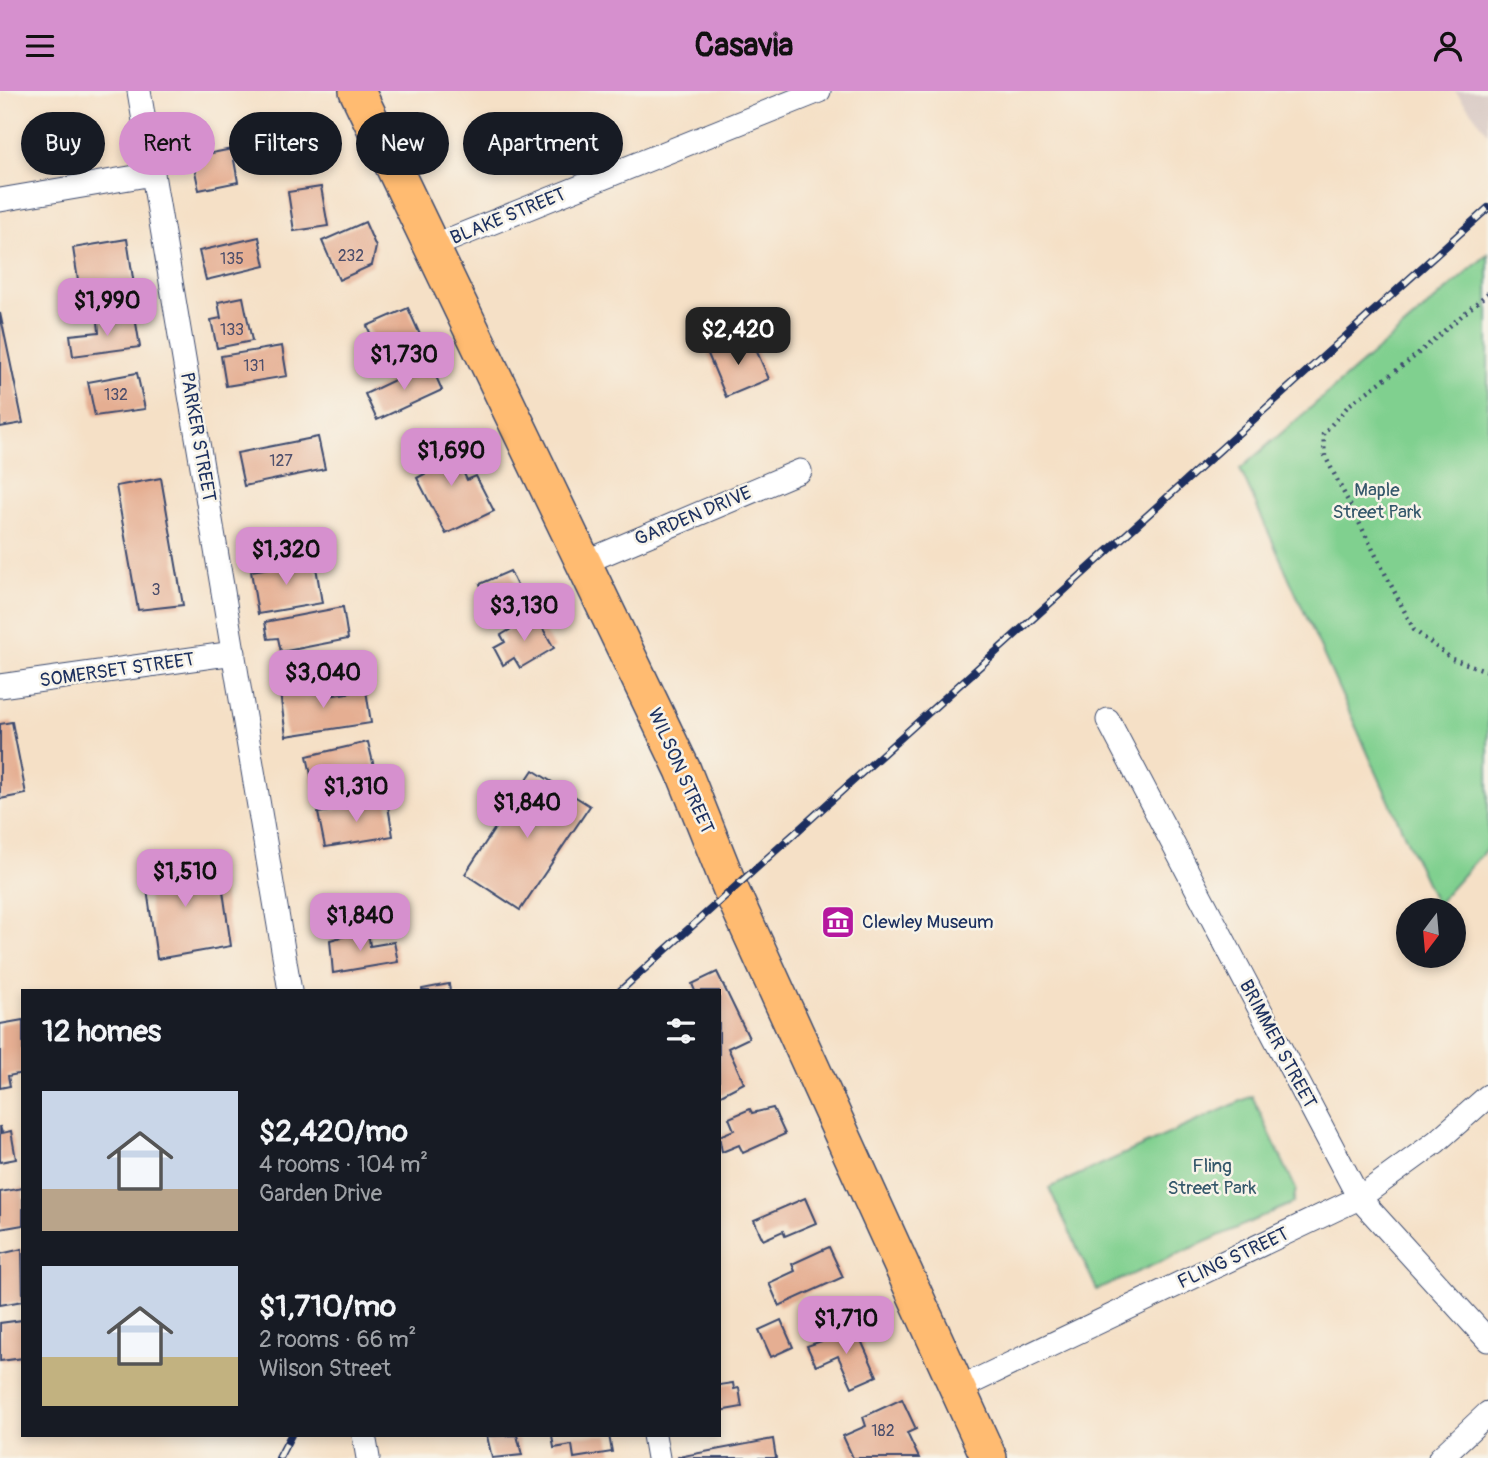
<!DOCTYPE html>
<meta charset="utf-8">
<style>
body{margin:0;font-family:Pangolin,sans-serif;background:#242831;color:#f1f3f6;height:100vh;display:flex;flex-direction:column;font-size:26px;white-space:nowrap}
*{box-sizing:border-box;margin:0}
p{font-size:23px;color:#9ea1a6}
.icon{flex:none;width:38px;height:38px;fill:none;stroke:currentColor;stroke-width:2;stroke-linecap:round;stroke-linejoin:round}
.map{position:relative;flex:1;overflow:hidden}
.details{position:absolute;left:21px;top:898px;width:700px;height:448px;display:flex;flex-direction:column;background:#171b24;border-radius:0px;box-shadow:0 4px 10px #0003}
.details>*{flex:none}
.hud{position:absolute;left:21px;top:21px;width:700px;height:63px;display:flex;gap:14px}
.needle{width:46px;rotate:196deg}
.tools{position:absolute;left:1396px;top:807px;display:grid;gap:14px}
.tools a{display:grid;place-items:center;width:70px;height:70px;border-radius:50%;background:#171b24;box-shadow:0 4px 10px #0003;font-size:35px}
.price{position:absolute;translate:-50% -60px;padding:0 16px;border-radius:14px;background:#d690ce;color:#111;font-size:23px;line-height:46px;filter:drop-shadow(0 2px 4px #0008)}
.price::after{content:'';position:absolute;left:50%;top:42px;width:21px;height:16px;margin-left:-10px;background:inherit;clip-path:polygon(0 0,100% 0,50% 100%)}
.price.current{background:#222;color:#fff}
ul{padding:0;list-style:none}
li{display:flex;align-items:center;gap:21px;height:175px;padding:0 21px}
li span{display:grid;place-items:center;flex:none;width:196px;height:140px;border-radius:0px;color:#555}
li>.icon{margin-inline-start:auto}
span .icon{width:84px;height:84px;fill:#fffc;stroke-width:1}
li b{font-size:30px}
h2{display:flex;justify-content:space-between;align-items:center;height:84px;padding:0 21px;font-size:30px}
.pill{padding:0 24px;border-radius:32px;background:#171b24;box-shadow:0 4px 10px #0003;font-size:24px;line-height:63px}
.pill.current{background:#d690ce;color:#111}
header{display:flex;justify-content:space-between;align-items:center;height:91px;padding:0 21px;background:#d690ce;color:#111;font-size:32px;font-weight:800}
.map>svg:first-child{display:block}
</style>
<header><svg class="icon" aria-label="menu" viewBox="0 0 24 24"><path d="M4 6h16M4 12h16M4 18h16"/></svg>Casavia<svg class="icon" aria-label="person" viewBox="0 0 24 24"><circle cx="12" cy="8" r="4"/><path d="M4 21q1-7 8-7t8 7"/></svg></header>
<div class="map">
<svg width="1488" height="1367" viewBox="0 0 1488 1367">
<rect width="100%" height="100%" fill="#f7f3e8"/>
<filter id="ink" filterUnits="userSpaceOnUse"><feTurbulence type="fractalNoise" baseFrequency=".0143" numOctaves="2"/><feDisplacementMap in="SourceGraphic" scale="14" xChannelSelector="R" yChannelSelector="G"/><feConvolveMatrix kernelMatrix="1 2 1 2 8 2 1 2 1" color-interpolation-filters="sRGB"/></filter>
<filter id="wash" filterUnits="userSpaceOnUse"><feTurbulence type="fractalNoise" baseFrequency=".00686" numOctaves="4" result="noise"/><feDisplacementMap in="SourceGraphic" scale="28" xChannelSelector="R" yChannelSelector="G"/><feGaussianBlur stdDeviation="1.57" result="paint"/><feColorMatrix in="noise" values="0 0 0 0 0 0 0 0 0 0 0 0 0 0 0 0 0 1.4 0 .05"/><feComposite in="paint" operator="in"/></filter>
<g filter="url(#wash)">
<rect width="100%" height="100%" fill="#f5e0c6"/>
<polygon fill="#d1c0bc" points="1455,0 1488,0 1488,42"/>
<g fill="#80d08f" stroke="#4e8076" stroke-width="2">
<polygon points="1488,163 1488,756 1436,814 1240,378"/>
<polygon points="1252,1005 1296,1098 1293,1112 1097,1199 1049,1097"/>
</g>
<g id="blocks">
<g fill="#e5ae92">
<polygon points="232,58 238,91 199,99 192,66"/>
<polygon points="321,96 328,135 294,140 288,101"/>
<polygon points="365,131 376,156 372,174 339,189 322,150"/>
<polygon points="259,146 265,175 206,189 199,160"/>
<polygon points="127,148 134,194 80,202 73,157"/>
<polygon points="243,206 252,250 217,257 211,229 221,227 218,211"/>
<polygon points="408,217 421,246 361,272 357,263 376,255 367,235"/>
<polygon points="0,222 23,332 0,336"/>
<polygon points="135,226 140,256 73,265 70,244 99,241 98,230"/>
<polygon points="750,245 769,288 726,306 708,263"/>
<polygon points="282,255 287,285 226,295 221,265"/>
<polygon points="430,272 442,299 377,329 365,303"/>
<polygon points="137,282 145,318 95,325 88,291"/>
<polygon points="436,343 444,357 450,354 467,389 476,385 494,420 446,443 417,387 430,380 417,352"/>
<polygon points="318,346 325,378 244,395 237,362"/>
<polygon points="161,387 183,514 138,519 116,395"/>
<polygon points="315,470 322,512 258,523 251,480"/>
<polygon points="510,480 523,507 513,512 518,524 492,536 483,518 490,514 480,493"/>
<polygon points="343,516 348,548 281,561 278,547 268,548 265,531"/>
<polygon points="535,524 554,557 520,577 514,567 503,574 494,557 505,551 501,544"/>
<polygon points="332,594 334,604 366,599 371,632 286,645 280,602"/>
<polygon points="12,631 26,703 0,708 0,633"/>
<polygon points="368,651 376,684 314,698 307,665"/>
<polygon points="533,679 590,715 520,819 465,783"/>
<polygon points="387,709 393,745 325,756 318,722"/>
<polygon points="169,766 172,777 209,775 211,794 222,793 231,855 157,868 143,770"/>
<polygon points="368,839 370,855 394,851 398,871 333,882 330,849"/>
<polygon points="717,881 749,947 728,957 744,992 719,1005 719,900 695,900 692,893"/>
<polygon points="449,893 450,900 422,900 422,898"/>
<polygon points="23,929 23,982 8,985 10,995 0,997 0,933"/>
<polygon points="773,1017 785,1043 743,1062 739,1054 722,1061 719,1045 734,1039 729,1027 750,1018 752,1022"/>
<polygon points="0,1035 2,1042 11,1040 16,1068 0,1071"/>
<polygon points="23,1097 23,1134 0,1138 0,1101"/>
<polygon points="805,1107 816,1132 785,1145 783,1140 763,1149 754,1129"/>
<polygon points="829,1156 843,1186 779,1215 769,1192 795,1180 792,1173"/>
<polygon points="22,1158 23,1210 0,1214 0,1163"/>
<polygon points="23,1229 23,1267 0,1270 0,1232"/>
<polygon points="781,1229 793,1256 771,1266 759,1239"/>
<polygon points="856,1238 877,1285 852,1296 838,1265 816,1275 807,1255"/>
<polygon points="733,1292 734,1298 739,1297 742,1316 719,1320 719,1294"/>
<polygon points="902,1308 916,1338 907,1342 919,1367 853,1367 843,1345 866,1335 863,1326"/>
<polygon points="517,1344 522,1364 492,1367 487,1345"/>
<polygon points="552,1344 609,1344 612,1361 574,1367 572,1354 554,1357"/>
<polygon points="773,1348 776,1367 678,1367 678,1366"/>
</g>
</g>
</g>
<g filter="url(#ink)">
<use href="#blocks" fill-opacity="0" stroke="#3c4a6e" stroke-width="2"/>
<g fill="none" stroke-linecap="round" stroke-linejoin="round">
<g stroke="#3c4a6e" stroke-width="25">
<g id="street">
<polyline points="139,0 290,900"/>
<polyline points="0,109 153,83"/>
<polyline points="431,156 819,0"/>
<polyline points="585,471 800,380"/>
<polyline points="0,595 234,562"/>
<polyline points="1108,629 1359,1107 1488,1249"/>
<polyline points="958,1298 1359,1107 1436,1051 1488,1005"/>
<polyline points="364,1344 368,1367"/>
<polyline points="654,1344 658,1367"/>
<polyline points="1440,1367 1488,1322"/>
</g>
</g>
<g stroke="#3c4a6e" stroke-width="38">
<polyline id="primary" points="357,0 683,679 731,799 989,1367"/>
</g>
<polyline stroke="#3c4a6e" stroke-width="4.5" stroke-dasharray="2 5" stroke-linecap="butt" points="1488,202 1408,271 1349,314 1323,343 1325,365 1414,539 1452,568 1488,580"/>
<use href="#street" stroke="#fff" stroke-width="23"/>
<use href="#primary" stroke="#ffbb71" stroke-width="35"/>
<g stroke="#1b2f5e" stroke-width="8">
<g id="rail">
<polyline points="620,900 1488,117"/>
<polyline points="279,1367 291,1344"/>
</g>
</g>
<use href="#rail" stroke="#f7f3e8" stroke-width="5" stroke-dasharray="16" stroke-linecap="butt"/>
</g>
</g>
<defs>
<g id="museum-square" transform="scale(1.75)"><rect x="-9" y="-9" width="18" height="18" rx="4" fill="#b5179e" stroke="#f7f3e8"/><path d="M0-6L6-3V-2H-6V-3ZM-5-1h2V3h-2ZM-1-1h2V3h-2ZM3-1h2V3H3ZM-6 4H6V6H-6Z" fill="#fff"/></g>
</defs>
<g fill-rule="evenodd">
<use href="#museum-square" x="838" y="831"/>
</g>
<g text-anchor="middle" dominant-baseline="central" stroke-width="5" stroke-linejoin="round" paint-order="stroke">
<g font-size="16" fill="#4e4f6b">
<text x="351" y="165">232</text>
<text x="232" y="168">135</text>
<text x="232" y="239">133</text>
<text x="254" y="275">131</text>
<text x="116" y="304">132</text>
<text x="281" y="370">127</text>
<text x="156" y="499">3</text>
<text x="883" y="1340">182</text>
</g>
<g font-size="19" fill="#1b2f5e" stroke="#f7f3e8">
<text transform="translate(508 125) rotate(-22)">BLAKE STREET</text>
<text transform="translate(198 346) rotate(80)">PARKER STREET</text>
<text transform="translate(693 425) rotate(-23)">GARDEN DRIVE</text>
<text transform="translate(117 579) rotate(-8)">SOMERSET STREET</text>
<text transform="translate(681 680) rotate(66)">WILSON STREET</text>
<text transform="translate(1278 953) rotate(62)">BRIMMER STREET</text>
<text transform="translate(1233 1167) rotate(-25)">FLING STREET</text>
</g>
<g font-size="19" fill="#34576a" stroke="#f7f3e8">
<text x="1377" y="399">Maple<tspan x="1377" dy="22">Street Park</tspan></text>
<text x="1212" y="1075">Fling<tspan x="1212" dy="22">Street Park</tspan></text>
</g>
<g font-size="19" fill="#1b2f5e" stroke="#f7f3e8" text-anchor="start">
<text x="862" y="831">Clewley Museum</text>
</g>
</g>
</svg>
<div class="tools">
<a><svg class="needle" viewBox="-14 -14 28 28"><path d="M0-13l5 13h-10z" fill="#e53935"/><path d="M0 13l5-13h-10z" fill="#9ea1a6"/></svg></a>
</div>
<b class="price" style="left:107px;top:247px">$1,990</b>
<b class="price current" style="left:738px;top:276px">$2,420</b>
<b class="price" style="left:404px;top:301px">$1,730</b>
<b class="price" style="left:451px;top:397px">$1,690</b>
<b class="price" style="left:286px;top:496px">$1,320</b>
<b class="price" style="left:524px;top:552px">$3,130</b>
<b class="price" style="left:323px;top:619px">$3,040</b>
<b class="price" style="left:356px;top:733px">$1,310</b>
<b class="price" style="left:527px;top:749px">$1,840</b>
<b class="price" style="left:185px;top:818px">$1,510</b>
<b class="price" style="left:360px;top:862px">$1,840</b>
<b class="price" style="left:846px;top:1265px">$1,710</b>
<div class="hud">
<a class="pill">Buy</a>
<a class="pill current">Rent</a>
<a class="pill">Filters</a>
<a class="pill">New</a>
<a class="pill">Apartment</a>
</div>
<section class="details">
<h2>12 homes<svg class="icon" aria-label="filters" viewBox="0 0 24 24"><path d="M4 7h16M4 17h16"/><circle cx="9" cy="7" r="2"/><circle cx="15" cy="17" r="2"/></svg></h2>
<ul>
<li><span style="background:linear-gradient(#c9d6e8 70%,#b9a48a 0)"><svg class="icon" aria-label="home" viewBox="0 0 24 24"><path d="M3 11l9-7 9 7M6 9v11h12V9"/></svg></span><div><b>$2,420/mo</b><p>4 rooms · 104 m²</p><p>Garden Drive</p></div></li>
<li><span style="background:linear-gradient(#c9d6e8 65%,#c2b280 0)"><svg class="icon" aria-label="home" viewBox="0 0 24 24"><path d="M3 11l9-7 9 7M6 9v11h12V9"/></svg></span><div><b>$1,710/mo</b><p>2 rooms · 66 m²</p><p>Wilson Street</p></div></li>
</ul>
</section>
</div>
